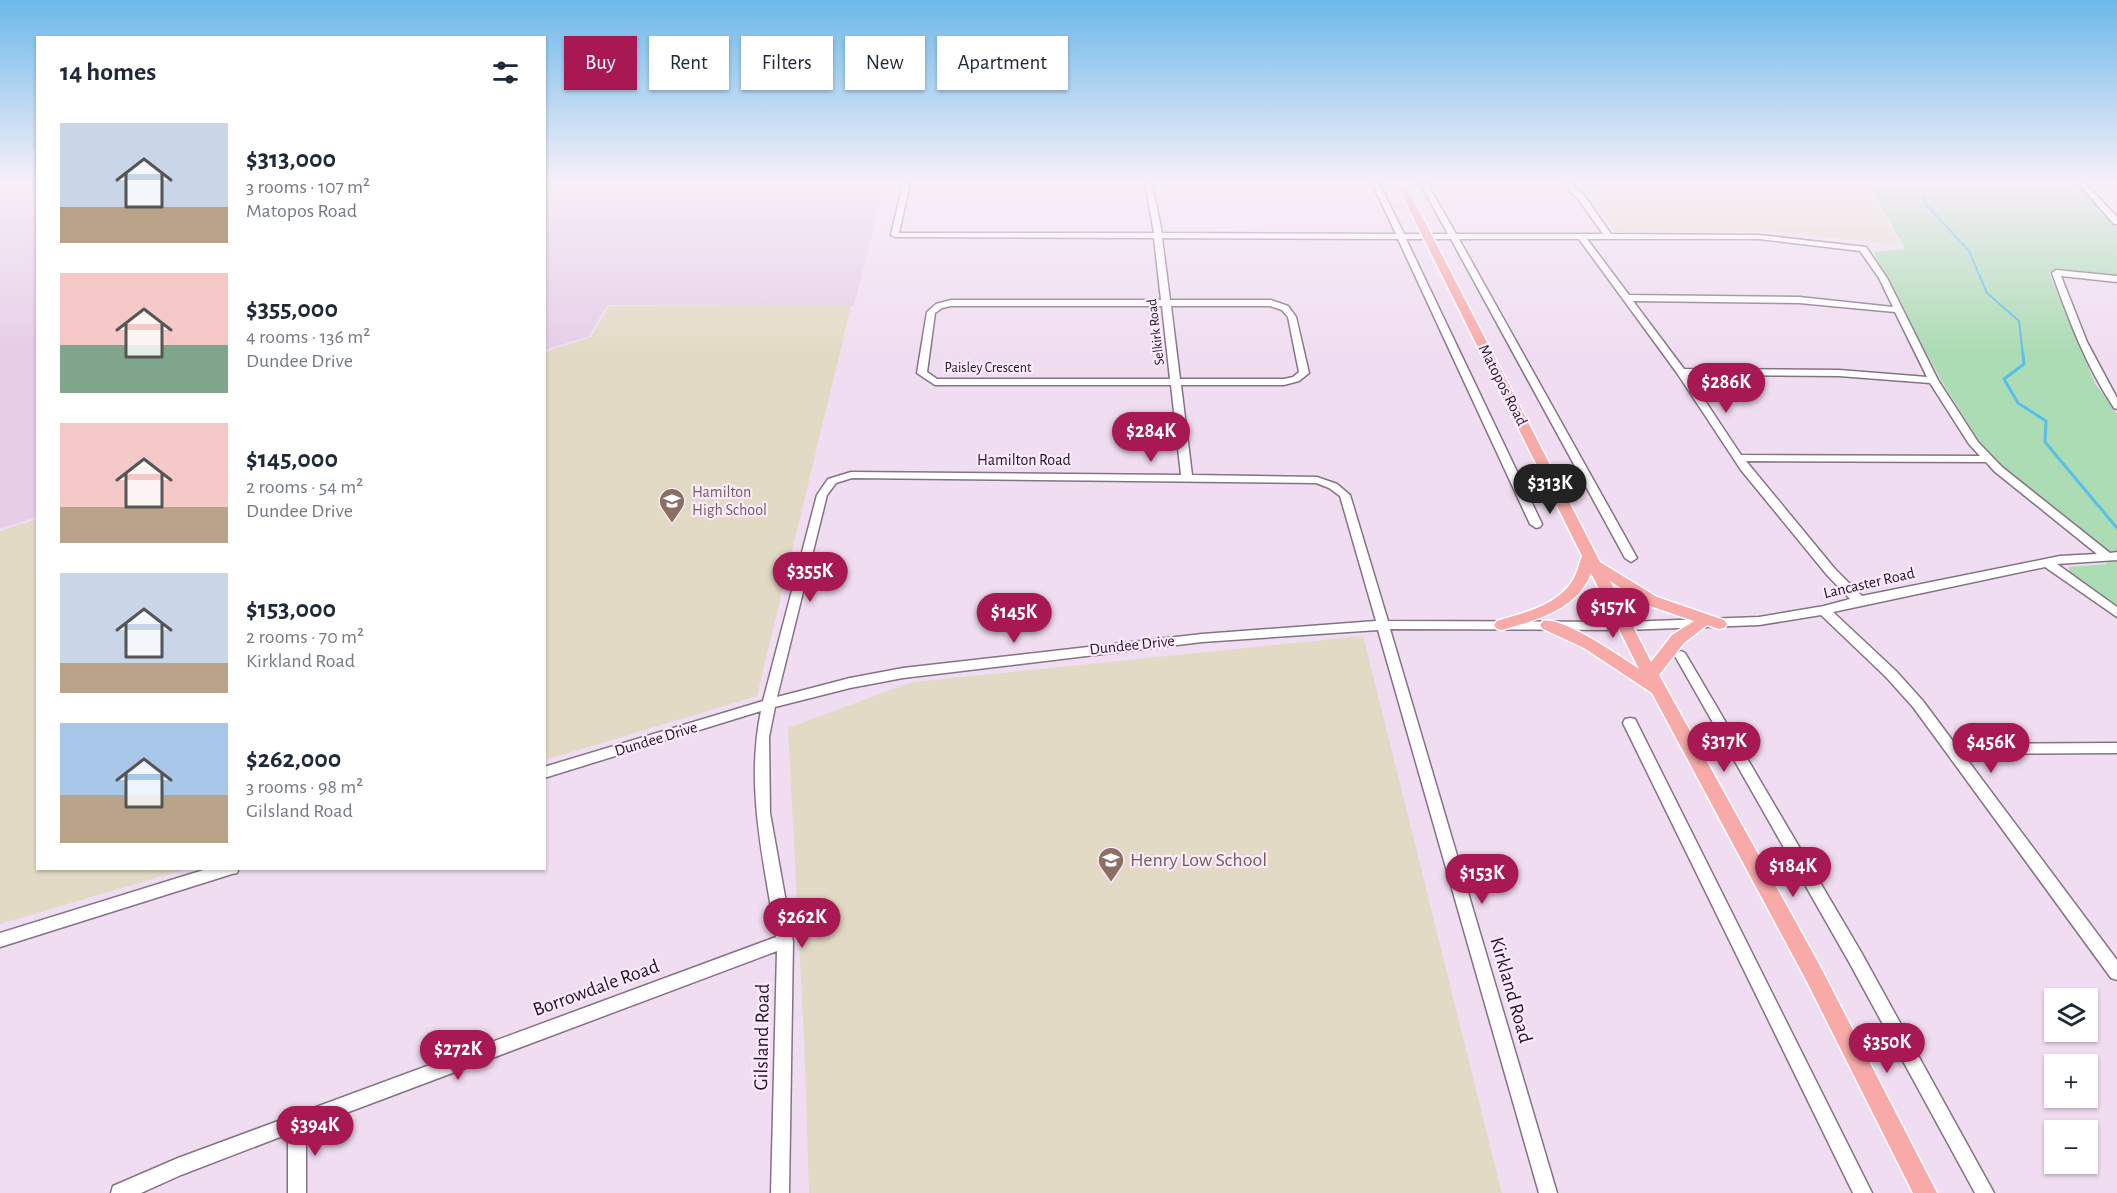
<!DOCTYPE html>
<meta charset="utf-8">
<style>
body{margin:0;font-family:"Alegreya Sans",sans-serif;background:#f6f6f7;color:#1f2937;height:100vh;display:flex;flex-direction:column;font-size:22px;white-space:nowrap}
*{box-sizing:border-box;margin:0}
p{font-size:20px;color:#747a83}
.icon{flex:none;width:33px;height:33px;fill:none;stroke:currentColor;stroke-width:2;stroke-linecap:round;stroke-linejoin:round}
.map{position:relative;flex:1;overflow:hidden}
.details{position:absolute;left:36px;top:36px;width:510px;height:834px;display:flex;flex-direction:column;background:#fff;border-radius:0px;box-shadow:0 2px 4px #0004}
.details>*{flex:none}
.guide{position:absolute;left:564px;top:36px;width:570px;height:54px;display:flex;gap:12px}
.fabs{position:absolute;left:2044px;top:988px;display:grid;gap:12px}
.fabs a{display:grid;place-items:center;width:54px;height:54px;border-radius:0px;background:#fff;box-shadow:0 2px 4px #0004;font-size:30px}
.price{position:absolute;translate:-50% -51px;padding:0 14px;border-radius:21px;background:#a81853;color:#fff;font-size:20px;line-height:39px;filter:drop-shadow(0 2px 3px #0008)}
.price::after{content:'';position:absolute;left:50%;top:36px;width:18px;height:14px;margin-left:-9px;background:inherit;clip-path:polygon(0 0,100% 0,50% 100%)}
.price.current{background:#222;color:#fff}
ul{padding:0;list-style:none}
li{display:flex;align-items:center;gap:18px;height:150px;padding:0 24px}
li span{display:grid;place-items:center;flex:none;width:168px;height:120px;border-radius:0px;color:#555}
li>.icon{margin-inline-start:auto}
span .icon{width:72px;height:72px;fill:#fffc;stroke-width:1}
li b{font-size:26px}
h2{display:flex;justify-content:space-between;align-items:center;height:72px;padding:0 24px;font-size:26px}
.chip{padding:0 21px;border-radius:0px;background:#fff;box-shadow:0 2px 4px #0004;font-size:21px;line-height:54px}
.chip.current{background:#a81853;color:#fff}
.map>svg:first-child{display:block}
</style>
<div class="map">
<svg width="2117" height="1193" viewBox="0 0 2117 1193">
<rect width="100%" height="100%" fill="#f0ddf1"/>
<g fill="#e6cee7">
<polygon points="0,183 38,183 37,517 0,529"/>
<polygon points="544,183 885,183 854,306 607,305 589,336 545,350"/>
</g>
<g fill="#e3dac5">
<polygon points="1575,183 1865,183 1901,245 1768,231 1616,232 1588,194"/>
<polygon points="609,306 851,306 757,696 545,760 545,352 591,337"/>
<polygon points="37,519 38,868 186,869 0,924 0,531"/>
<polygon points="1363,636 1502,1193 809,1193 804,1037 788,728 912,682"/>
</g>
<polygon fill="#acdcb4" points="1868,183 2077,183 2117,227 2117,277 2054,270 2049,273 2095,383 2117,414 2117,608 2070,574 2069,567 2107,564 2108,551 2000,464 1982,446 1941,380 1873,252 1905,249"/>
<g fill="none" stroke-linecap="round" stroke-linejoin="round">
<polyline stroke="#56c0eb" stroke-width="2" points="1923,183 1925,203 1969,251 1987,293 2019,321 2023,356"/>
<polyline stroke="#56c0eb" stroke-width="3" points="2023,354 2024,364 2004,379 2018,403 2046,421 2045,442 2117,528"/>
<g stroke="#847384" stroke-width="3">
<g id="minor">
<path d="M 903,183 L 910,183 L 899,233 L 1154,233 L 1145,183 L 1152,183 L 1162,233 L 1396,234 L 1372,183 L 1379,183 L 1404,234 L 1448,234 L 1420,183 L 1427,183 L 1456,234 L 1603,234 L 1578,199 L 1562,183 L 1570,183 L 1584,195 L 1611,234 L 1759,235 L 1866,247 L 1887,278 L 1938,380 L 1978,442 L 2002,467 L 2110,553 L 2117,552 L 2117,560 L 2057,564 L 2117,607 L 2117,617 L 2045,567 L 1833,612 L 1896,671 L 1923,701 L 1955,744 L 2117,743 L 2117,753 L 1963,754 L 2117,960 L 2117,980 L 2111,978 L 1913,707 L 1886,677 L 1821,615 L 1759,625 L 1625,630 L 1390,629 L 1557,1193 L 1539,1193 L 1378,630 L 1202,642 L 903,678 L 850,688 L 775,707 L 769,737 L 770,813 L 793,941 L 789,1193 L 771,1193 L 777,951 L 306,1128 L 306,1193 L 288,1193 L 288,1134 L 181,1175 L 141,1193 L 111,1193 L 113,1186 L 178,1158 L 776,937 C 764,863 745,786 761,711 L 544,778 L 544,767 L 763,701 L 817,495 L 828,479 L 851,472 L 1181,475 L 1171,385 L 935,385 L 917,373 L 927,312 L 936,304 L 951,300 L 1161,300 L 1154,238 L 895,237 L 891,235 ZM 1162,238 L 1398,239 L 1530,524 L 1536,528 L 1540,527 L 1542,524 L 1406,239 L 1451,239 L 1625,558 L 1631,562 L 1637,558 L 1459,239 L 1579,239 L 1677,373 L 1741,470 L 1827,575 L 1850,599 L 1824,606 L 1759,617 L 1625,622 L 1388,621 L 1350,495 L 1337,484 L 1317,477 L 1192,475 L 1181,385 L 1284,385 L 1299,381 L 1309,373 L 1296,317 L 1288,306 L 1271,300 L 1170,300 ZM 1587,239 L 1759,239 L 1860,251 L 1879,278 L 1893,307 L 1799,297 L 1629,295 ZM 1633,301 L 1799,303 L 1895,312 L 1927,377 L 1839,370 L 1684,369 ZM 951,306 L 1162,306 L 1170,379 L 937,379 L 927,372 L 935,313 L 942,308 ZM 1171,306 L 1270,306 L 1282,310 L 1288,317 L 1299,372 L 1293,377 L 1284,379 L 1180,379 ZM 1688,375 L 1839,376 L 1930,383 L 1969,444 L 1980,456 L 1741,455 ZM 1746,461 L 1986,462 L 1994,471 L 2097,554 L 2060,556 L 1862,596 L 1835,569 ZM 852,478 L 1316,483 L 1329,488 L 1340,496 L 1376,621 L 1202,634 L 903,668 L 850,678 L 777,697 L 827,495 L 836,483 Z"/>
<polygon points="2078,183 2085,183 2117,217 2117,224 2114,224"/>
<path d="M 2056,270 L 2117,276 L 2117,282 L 2061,276 L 2087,342 L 2117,398 L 2117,409 L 2114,408 C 2086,366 2069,320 2052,273 Z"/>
<polygon points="1681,651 1685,653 1861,952 1994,1193 1975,1193 1849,962 1675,656 1677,653"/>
<polygon points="1630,718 1635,719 1872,1193 1853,1193 1623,723 1625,719"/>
<polygon points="210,868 239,868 237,873 232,874 0,947 0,933"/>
</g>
</g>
<g stroke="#fff" stroke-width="3">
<path id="major" d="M 1396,183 L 1405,183 L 1600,562 L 1657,597 L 1724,620 L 1727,624 L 1724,628 L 1719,629 L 1707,625 L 1684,643 L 1659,675 L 1820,966 L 1937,1193 L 1913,1193 L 1806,980 L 1652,693 L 1584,648 L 1543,629 L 1540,625 L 1543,621 C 1562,616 1621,657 1639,669 L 1591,573 C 1577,610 1536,620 1502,630 L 1497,629 L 1494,625 L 1497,621 C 1523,613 1560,605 1574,578 C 1578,571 1579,563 1582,556 ZM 1610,581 L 1647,605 L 1694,621 L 1672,635 L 1651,662 Z"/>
</g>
<use href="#minor" fill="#fff" fill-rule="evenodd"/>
<use href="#major" fill="#f8aaa9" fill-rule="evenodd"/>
</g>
<linearGradient id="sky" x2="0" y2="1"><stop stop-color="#6db9e9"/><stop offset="0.52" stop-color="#f8f0f9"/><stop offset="1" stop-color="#f8f0f9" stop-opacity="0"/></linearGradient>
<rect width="2117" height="350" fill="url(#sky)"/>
<defs>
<g id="school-pin" transform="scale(1.35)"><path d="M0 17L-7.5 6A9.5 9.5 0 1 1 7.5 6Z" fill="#8d6e63" stroke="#feeafe"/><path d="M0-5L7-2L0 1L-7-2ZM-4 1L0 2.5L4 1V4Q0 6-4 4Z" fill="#fff"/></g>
</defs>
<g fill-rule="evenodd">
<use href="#school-pin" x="672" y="501"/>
<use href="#school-pin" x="1111" y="860"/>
</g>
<g text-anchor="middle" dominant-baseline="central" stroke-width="4.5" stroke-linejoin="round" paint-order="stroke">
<g font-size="14" fill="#1f181f" stroke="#feeafe">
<text transform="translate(1156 332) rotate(-97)">Selkirk Road</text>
<text x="988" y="368">Paisley Crescent</text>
</g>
<g font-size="16" fill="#1f181f" stroke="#feeafe">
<text transform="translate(1503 385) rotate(63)">Matopos Road</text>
<text x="1024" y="460">Hamilton Road</text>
<text transform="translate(1869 583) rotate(-13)">Lancaster Road</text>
<text transform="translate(1132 645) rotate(-6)">Dundee Drive</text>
<text transform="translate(656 739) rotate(-17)">Dundee Drive</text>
</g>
<g font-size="16" fill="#785e54" stroke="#feeafe" text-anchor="start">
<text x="692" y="492">Hamilton<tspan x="692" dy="18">High School</tspan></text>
</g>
<g font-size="20" fill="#785e54" stroke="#feeafe" text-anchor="start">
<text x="1130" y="860">Henry Low School</text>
</g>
<g font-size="20" fill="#1f181f" stroke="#feeafe">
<text transform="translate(596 988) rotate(-20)">Borrowdale Road</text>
<text transform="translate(1511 990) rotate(74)">Kirkland Road</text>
<text transform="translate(762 1037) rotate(-89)">Gilsland Road</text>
</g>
</g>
</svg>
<div class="fabs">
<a><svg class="icon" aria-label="layers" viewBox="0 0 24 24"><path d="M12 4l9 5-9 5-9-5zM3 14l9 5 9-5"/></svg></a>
<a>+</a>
<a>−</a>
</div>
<b class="price" style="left:1726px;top:414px">$286K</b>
<b class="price" style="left:1151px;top:463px">$284K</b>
<b class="price current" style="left:1550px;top:515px">$313K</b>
<b class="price" style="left:810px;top:603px">$355K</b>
<b class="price" style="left:1613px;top:639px">$157K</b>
<b class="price" style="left:1014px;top:644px">$145K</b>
<b class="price" style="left:1724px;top:773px">$317K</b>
<b class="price" style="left:1991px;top:774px">$456K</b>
<b class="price" style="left:1793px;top:898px">$184K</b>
<b class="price" style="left:1482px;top:905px">$153K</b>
<b class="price" style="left:802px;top:949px">$262K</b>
<b class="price" style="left:1887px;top:1074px">$350K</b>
<b class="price" style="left:458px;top:1081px">$272K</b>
<b class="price" style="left:315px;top:1157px">$394K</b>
<div class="guide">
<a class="chip current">Buy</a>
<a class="chip">Rent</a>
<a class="chip">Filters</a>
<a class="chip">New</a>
<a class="chip">Apartment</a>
</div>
<section class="details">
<h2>14 homes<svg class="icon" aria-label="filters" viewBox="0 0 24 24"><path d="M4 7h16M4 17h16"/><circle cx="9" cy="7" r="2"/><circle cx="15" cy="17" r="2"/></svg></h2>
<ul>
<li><span style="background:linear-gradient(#c9d6e8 70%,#b9a48a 0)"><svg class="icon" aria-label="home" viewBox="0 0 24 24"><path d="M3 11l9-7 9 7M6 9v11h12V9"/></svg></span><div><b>$313,000</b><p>3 rooms · 107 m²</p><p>Matopos Road</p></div></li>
<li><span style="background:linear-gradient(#f6c9c9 60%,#7fa58c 0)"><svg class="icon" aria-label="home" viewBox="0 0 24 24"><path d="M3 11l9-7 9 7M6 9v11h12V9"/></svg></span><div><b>$355,000</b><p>4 rooms · 136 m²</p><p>Dundee Drive</p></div></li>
<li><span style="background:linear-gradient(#f6c9c9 70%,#b9a48a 0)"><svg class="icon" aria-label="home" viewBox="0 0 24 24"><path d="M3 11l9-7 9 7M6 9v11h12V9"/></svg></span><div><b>$145,000</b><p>2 rooms · 54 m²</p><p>Dundee Drive</p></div></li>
<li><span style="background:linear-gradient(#c9d6e8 75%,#b9a48a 0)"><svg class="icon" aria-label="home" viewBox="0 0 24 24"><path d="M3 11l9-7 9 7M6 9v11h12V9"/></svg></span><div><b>$153,000</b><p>2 rooms · 70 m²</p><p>Kirkland Road</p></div></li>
<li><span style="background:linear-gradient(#a9c7e8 60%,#b9a48a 0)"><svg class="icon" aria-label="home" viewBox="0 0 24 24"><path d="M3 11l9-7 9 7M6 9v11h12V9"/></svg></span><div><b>$262,000</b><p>3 rooms · 98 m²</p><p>Gilsland Road</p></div></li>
</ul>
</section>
</div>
